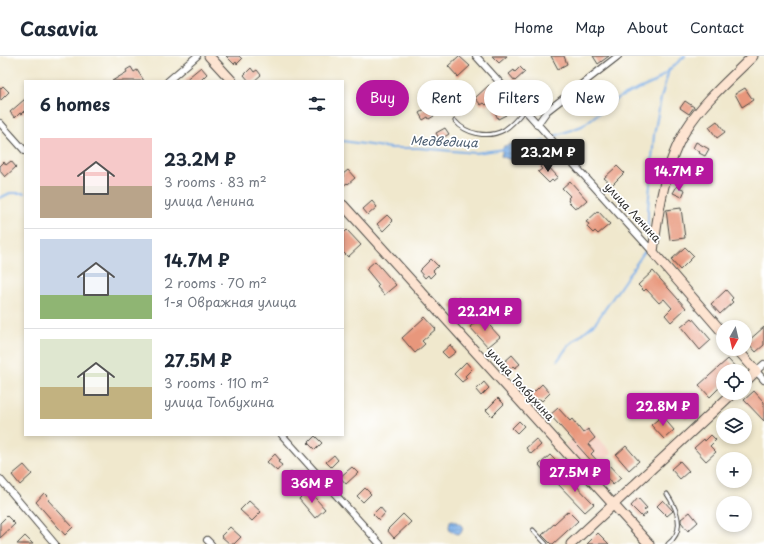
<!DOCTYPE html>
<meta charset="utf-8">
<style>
body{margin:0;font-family:"Playpen Sans",sans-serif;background:#f6f6f7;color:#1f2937;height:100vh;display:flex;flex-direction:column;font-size:15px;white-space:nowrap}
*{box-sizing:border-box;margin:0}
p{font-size:13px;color:#747a83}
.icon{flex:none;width:22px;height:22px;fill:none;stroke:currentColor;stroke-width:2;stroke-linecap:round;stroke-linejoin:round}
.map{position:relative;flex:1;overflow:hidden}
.drawer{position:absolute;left:24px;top:24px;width:320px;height:356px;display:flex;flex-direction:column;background:#fff;border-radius:0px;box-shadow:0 2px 6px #0003}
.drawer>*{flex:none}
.hud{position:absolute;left:356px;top:24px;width:348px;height:36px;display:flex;gap:8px}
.needle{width:26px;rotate:188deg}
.fabs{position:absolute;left:716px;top:264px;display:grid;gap:8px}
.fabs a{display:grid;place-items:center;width:36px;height:36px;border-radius:50%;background:#fff;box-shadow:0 2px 6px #0003;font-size:20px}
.price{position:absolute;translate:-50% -34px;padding:0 9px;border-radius:4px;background:#b5179e;color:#fff;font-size:13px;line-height:26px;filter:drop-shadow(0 1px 2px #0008)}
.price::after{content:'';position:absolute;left:50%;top:24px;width:12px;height:9px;margin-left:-6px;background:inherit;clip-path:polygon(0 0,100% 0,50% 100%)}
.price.selected{background:#222;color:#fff}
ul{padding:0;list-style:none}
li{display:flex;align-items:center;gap:12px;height:100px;padding:0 16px}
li+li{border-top:1px solid #e0e1e3}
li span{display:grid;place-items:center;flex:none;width:112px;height:80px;border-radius:0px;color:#555}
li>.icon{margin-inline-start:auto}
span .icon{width:48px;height:48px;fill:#fffc;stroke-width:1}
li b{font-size:17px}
h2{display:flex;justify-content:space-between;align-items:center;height:48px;padding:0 16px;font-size:17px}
.tag{padding:0 14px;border-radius:18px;background:#fff;box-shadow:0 2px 6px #0003;font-size:14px;line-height:36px}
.tag.selected{background:#b5179e;color:#fff}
header{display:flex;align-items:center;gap:24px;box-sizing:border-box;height:56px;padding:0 20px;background:#fff;border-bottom:1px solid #e0e1e3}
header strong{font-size:19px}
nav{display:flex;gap:22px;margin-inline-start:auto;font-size:14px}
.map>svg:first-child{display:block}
</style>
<header>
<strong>Casavia</strong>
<nav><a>Home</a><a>Map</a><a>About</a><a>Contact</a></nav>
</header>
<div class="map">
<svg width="764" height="488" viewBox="0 0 764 488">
<defs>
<pattern id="water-rules" width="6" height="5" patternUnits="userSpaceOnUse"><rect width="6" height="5" fill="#7bafe8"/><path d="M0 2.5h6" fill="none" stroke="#658fbc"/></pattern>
</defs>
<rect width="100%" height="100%" fill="#fff"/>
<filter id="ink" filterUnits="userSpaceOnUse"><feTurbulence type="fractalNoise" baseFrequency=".025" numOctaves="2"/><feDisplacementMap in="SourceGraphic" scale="8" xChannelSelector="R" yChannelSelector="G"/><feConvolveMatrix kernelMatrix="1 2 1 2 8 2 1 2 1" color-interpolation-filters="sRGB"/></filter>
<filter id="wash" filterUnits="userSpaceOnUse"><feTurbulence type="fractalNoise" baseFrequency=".012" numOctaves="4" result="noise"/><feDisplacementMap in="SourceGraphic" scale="16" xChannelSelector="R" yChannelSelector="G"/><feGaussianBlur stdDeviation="0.9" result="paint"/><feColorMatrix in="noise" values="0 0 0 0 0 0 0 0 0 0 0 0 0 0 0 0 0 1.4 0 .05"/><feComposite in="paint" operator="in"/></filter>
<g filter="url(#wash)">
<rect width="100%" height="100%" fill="#f0e8cd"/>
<polygon fill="#f6d2c4" points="587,369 612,397 591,417 565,389"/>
<g fill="url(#water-rules)" stroke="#536d8a">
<polygon points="520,87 524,100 514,105 501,100 504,90"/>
<polygon points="453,464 461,469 463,472 461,477 457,478 450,474 449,471 450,465"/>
</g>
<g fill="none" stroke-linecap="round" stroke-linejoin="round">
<g stroke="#7bafe8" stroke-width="2">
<polyline points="555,80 582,70 620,41 655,26 685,0"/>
<polyline points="343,85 390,92 419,92 475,97 505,93"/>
<polyline points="519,92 532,90 544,85"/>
<polyline points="0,142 10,137 25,137"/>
<polyline points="650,186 648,179 648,153 654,79 661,42 669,14"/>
<polyline points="558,304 568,290 596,266 645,195"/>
</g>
</g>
<g id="blocks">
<g fill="#e8977c">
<polygon points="226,0 239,0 242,3 237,8 236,6 234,8"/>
<polygon points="459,0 470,10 458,21 448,10"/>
<polygon points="492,0 507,0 499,7"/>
<polygon points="551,0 564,0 567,8 558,13"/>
<polygon points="593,0 609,0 598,8"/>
<polygon points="131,11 134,16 137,14 144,25 112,25 127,16 126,14"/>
<polygon points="201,11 207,18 200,25 184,25"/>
<polygon points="520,11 525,16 515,25 509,18 514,14 515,16"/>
<polygon points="251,12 254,16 257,14 261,19 254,25 249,25 244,19"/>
<polygon points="489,29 496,37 488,44 490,46 486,49 484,47 481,49 475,42"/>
<polygon points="3,30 9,36 0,45 0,33"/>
<polygon points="745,32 753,44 742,51 735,38"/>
<polygon points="25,43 25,55 22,58 20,57 15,62 10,56"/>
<polygon points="685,45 694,51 689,58 680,52"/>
<polygon points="429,50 434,60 429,63 428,61 423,64 419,57"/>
<polygon points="502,50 506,59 498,63 494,54"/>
<polygon points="717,65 725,76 717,82 709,71"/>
<polygon points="445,72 449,78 440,84 436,77"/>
<polygon points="696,86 709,93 705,100 699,97 700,96 693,92"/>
<polygon points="11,105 16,111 5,121 0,115 0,110 4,106 6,109"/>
<polygon points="545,107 558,121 553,125 552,124 549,127 538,116 542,113 540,111"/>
<polygon points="617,110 624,117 612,129 604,122"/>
<polygon points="348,114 355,122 348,128 347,127 343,130 343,118"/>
<polygon points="570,125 587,144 578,152 576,151 575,152 568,145 569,143 568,142 570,140 562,132"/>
<polygon points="677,130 685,134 682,141 673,137"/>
<polygon points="372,145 377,151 368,159 363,153"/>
<polygon points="681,152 685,182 670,184 666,154"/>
<polygon points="598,155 610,168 598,178 595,175 593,177 587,171 589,168 586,166"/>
<polygon points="387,159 393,165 383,175 377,168"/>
<polygon points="347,174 361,189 348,201 343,196 343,178"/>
<polygon points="685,191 694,200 680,214 671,204"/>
<polygon points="431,203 438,210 433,215 435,217 430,222 428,219 425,222 419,215"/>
<polygon points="375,205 396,229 384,239 377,231 379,229 366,213"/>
<polygon points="653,215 686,252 671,266 665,259 672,252 664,243 659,247 646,233 644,235 638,229"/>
<polygon points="726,234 733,242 731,244 733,246 720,258 711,248"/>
<polygon points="459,241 467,250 462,254 460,252 456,256 450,250"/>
<polygon points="481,260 500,281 488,291 470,271"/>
<polygon points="425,261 436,273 422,285 425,288 415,297 402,282"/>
<polygon points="692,262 711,284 700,294 681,271"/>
<polygon points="764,271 764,289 756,296 747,286"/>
<polygon points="450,289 456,296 448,302 442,296"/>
<polygon points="512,299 520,308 515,312 513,310 509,314 503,307"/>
<polygon points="728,303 739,315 723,315 723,328 710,341 699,329"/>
<polygon points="466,306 472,313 465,320 467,322 462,326 454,318"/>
<polygon points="484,326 489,332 481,340 476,334"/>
<polygon points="542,328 550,337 542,345 540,343 537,345 531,339"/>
<polygon points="754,335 764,346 764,365 744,344"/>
<polygon points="498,342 504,348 492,360 486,354"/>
<polygon points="685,345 694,355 686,362 677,353"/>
<polygon points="558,352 570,365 572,363 583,377 588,373 595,382 588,388 594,395 591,398 603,411 607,407 621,422 613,429 550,359"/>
<polygon points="662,360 674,374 664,383 651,369"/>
<polygon points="519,365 524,370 517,377 512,372"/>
<polygon points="711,379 716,384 710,390 716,396 706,405 694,392 704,383 705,385"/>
<polygon points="315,380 322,387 315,394 308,387"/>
<polygon points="536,383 541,389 531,398 526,392"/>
<polygon points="626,390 639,405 629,414 616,399"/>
<polygon points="275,398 280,404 278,406 282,409 277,415 267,406"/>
<polygon points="334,399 338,404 331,411 326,406"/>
<polygon points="550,399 557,406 545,416 539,409"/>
<polygon points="680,405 689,415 680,423 671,413"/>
<polygon points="24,409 32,418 20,429 12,419"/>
<polygon points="352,411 358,417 346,428 340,421"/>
<polygon points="291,416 296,421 287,429 282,424"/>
<polygon points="565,418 594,448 585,456 556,426"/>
<polygon points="365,432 371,438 363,446 357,440"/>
<polygon points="308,434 325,453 315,462 299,443"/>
<polygon points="44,437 50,443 48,444 73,471 65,479 36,446"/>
<polygon points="638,442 647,452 644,454 647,457 642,461 631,450"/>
<polygon points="663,444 673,455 667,460 657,450"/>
<polygon points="249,445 261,456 252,465 240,454"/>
<polygon points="380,451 385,457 379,464 373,458"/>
<polygon points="568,455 578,465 553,488 551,488 542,479"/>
<polygon points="690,456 698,466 688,475 681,466 681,463"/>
<polygon points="403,458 411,466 394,482 387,474"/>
<polygon points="7,460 15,468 0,482 0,467"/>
<polygon points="230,471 241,481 234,488 230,488 221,480"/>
<polygon points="598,477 609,488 587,488"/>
<polygon points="25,480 33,488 17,488"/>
</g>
</g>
</g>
<g filter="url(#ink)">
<use href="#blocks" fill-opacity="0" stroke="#494743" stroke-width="1"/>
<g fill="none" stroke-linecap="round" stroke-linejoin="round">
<g stroke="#494743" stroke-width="5">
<g id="lane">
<path d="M 455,65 C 466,78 488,83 504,74 C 512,69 518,62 524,54"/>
<path d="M 667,438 C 677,453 686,474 668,488"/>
<polyline points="533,474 546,488"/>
</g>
</g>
<g stroke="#494743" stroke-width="8">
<g id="street">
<polyline points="476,0 653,196"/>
<polyline points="168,25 197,0"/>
<polyline points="0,67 25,95"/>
<polyline points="537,69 547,55 618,0"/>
<polyline points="764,308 756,315 764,324"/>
<polyline points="282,379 380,488"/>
<polyline points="0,423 55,488"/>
<polyline points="207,484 211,488"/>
</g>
</g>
<g stroke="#494743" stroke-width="11">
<g id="secondary">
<polyline points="209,0 232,25"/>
<polyline points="343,149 649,488"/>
<path d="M 723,277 L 653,196 C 658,156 665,106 687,72 C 704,45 730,23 753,0"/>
<polyline points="737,293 756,315 745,326"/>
<polyline points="571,488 733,337"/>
</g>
</g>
<use href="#lane" stroke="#fff" stroke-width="3"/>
<use href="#street" stroke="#fff" stroke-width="6"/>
<use href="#secondary" stroke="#fde4d1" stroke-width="9"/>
</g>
</g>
<g text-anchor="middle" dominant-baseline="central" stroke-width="3.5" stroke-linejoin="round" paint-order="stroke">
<g font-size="11" fill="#2b2b2b" stroke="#fff">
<text transform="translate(633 156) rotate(47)">улица Ленина</text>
<text transform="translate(521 328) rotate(48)">улица Толбухина</text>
</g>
<g font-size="12" font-style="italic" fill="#47596d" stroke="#fff">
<text transform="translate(444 85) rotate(2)">Медведица</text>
</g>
</g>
</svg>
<div class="fabs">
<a><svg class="needle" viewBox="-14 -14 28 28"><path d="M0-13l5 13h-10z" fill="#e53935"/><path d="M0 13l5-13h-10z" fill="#747a83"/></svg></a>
<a><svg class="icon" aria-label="locate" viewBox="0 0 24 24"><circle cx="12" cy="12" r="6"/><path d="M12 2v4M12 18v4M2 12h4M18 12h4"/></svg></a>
<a><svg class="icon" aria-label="layers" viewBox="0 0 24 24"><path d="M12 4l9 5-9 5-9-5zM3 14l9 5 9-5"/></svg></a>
<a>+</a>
<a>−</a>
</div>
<b class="price selected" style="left:548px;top:117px">23.2M ₽</b>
<b class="price" style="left:679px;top:136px">14.7M ₽</b>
<b class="price" style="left:485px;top:276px">22.2M ₽</b>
<b class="price" style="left:663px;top:371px">22.8M ₽</b>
<b class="price" style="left:575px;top:437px">27.5M ₽</b>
<b class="price" style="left:312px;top:448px">36M ₽</b>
<div class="hud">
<a class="tag selected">Buy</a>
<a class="tag">Rent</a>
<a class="tag">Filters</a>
<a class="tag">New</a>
</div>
<section class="drawer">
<h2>6 homes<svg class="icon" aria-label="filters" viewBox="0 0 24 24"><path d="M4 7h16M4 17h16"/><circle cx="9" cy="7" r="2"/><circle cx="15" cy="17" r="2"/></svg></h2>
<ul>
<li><span style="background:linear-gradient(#f6c9c9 60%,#b9a48a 0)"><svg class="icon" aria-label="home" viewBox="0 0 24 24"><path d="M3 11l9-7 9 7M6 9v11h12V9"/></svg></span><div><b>23.2M ₽</b><p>3 rooms · 83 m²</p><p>улица Ленина</p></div></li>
<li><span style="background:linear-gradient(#c9d6e8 70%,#8fb573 0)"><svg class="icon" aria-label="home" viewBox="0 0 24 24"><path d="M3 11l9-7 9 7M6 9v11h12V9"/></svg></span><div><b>14.7M ₽</b><p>2 rooms · 70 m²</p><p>1-я Овражная улица</p></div></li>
<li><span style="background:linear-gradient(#dfe7d0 60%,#c2b280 0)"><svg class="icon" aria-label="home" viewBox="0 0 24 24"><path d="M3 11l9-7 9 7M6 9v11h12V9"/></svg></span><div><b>27.5M ₽</b><p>3 rooms · 110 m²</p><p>улица Толбухина</p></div></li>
</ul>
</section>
</div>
